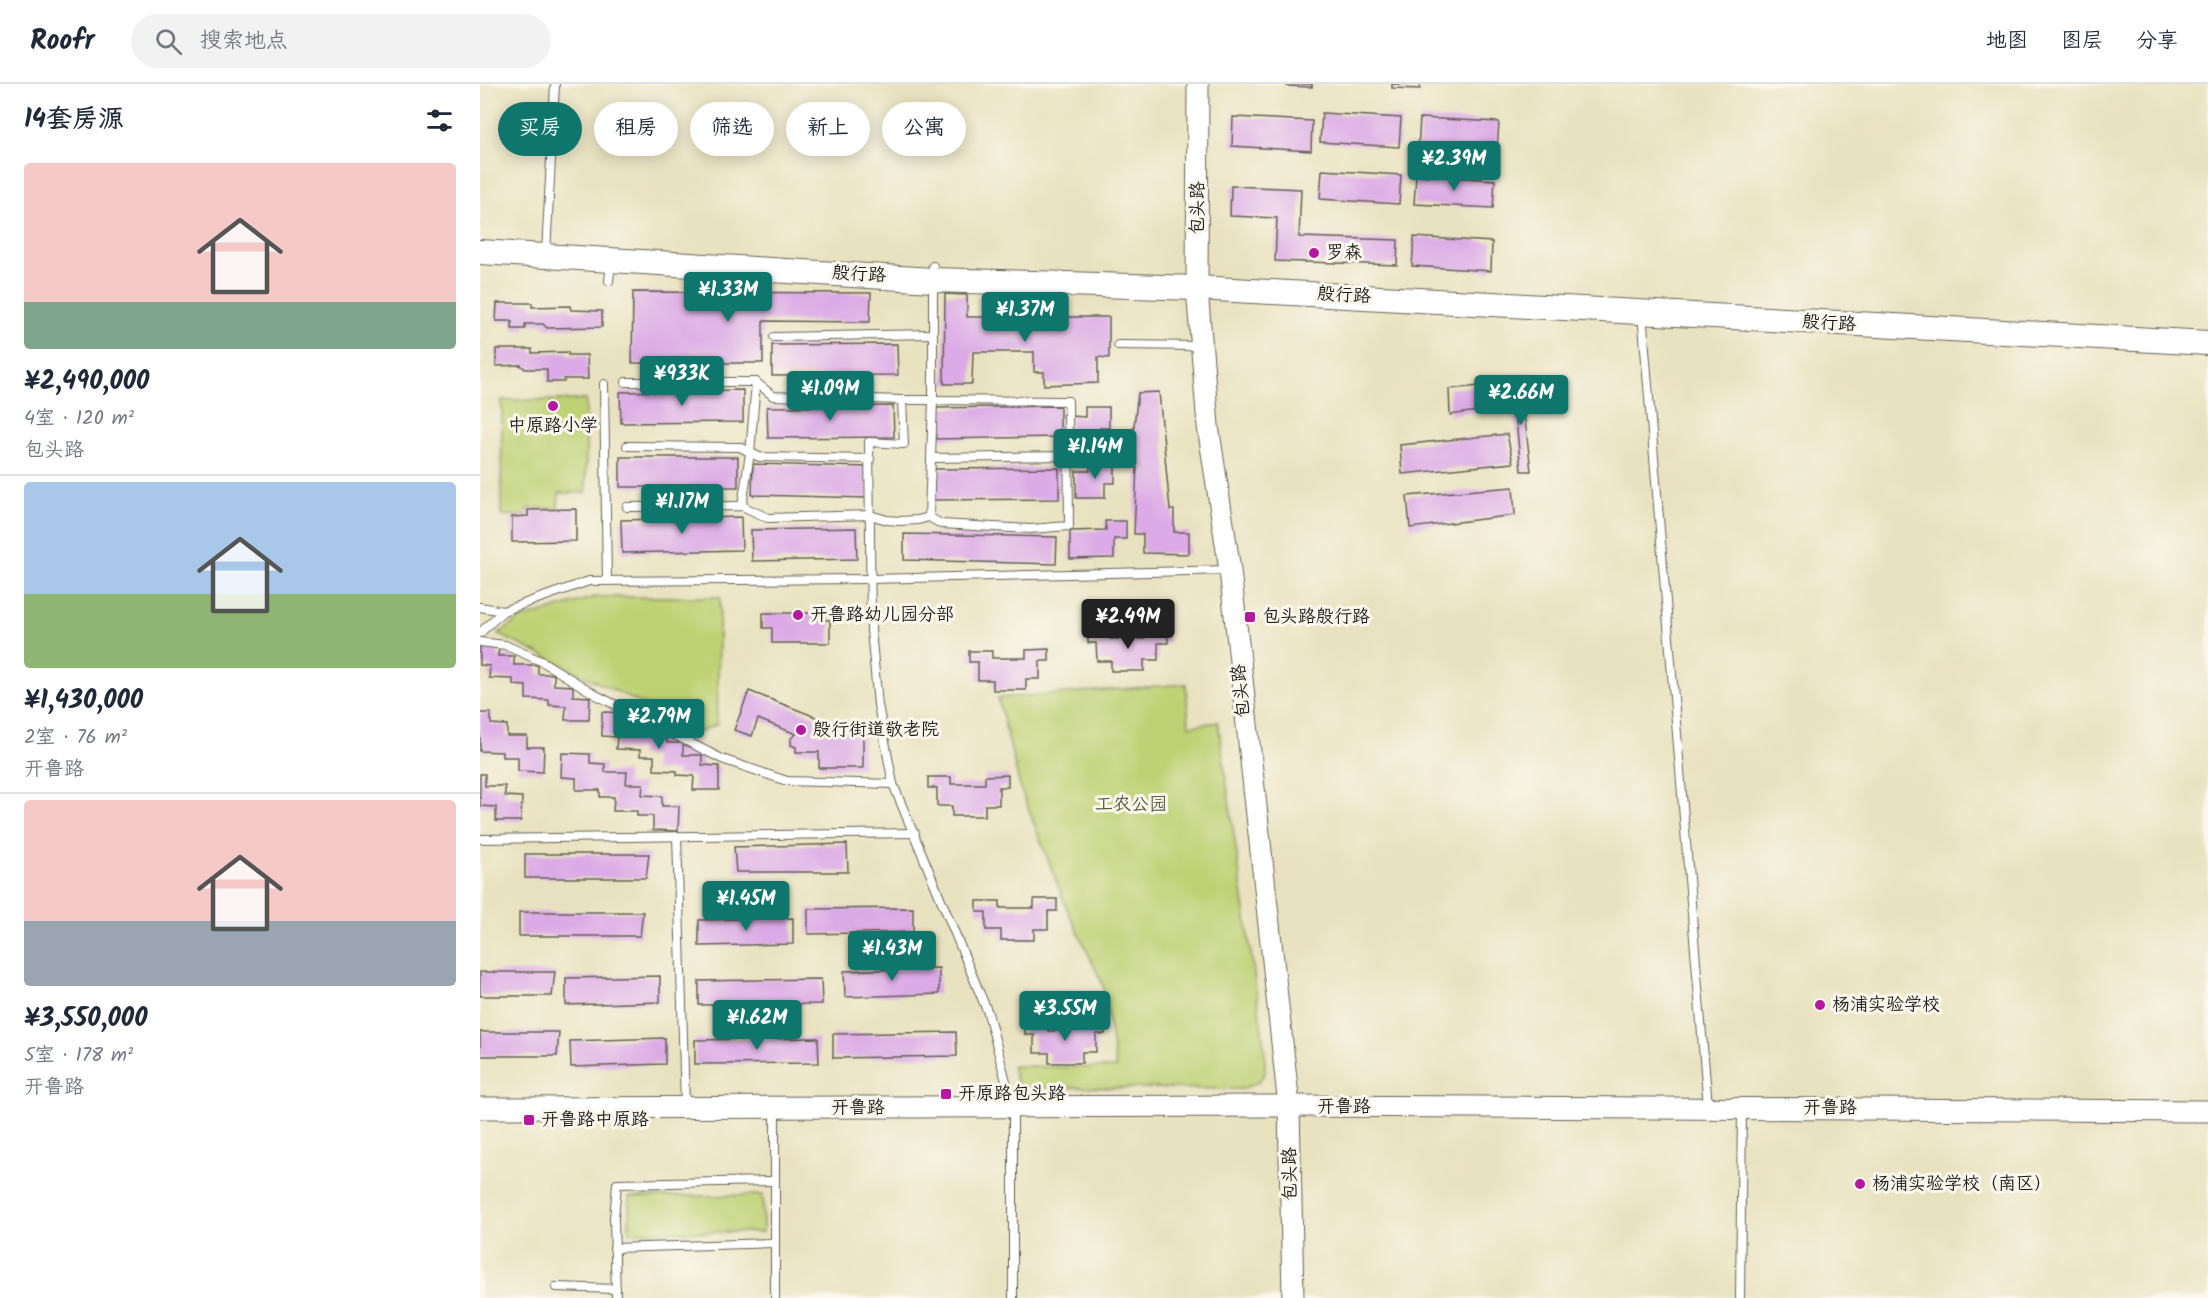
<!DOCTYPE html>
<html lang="zh">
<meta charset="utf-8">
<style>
body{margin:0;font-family:Kalam,"LXGW WenKai TC",sans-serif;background:#f2f2f3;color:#1f2937;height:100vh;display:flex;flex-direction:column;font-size:22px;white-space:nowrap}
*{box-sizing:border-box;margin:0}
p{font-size:20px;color:#747a83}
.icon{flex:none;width:33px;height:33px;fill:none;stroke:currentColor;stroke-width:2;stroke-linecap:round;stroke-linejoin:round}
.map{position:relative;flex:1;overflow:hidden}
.drawer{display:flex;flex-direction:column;background:#fff;width:480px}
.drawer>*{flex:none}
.hud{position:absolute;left:18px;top:18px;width:570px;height:54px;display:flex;gap:12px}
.price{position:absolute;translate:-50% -51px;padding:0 14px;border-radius:6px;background:#0f766e;color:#fff;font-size:20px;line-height:39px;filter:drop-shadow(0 2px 3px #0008)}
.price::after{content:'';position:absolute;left:50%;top:36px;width:18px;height:14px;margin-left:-9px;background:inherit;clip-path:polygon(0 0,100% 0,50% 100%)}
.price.selected{background:#222;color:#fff}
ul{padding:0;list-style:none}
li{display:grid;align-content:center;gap:12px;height:318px;padding:0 24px}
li+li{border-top:2px solid #e0e1e3}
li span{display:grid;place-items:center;height:186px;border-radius:6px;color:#555}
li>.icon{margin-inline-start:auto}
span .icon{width:108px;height:108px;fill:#fffc;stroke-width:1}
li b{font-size:26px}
h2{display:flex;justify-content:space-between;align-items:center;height:72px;padding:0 24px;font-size:26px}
.pill{padding:0 21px;border-radius:27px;background:#fff;box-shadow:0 3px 15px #0003;font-size:21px;line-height:54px}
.pill.selected{background:#0f766e;color:#fff}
header{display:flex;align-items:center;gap:36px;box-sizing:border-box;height:84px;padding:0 30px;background:#fff;border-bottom:2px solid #e0e1e3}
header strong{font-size:28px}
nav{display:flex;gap:33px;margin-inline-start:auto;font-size:21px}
.search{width:420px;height:54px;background:#f2f2f3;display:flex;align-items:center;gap:15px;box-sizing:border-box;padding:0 21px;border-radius:33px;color:#747a83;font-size:22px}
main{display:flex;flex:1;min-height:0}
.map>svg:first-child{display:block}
</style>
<header>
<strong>Roofr</strong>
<div class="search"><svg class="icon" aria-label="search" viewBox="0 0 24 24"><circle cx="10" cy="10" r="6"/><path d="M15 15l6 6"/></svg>搜索地点</div>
<nav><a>地图</a><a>图层</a><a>分享</a></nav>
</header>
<main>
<section class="drawer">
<h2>14套房源<svg class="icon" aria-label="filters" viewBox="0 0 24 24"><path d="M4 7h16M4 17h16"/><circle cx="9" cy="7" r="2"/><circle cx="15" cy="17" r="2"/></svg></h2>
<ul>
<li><span style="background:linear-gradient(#f6c9c9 75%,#7fa58c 0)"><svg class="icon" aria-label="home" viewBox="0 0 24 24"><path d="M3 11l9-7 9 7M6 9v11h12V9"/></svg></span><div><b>¥2,490,000</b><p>4室 · 120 m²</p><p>包头路</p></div></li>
<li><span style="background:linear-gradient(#a9c7e8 60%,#8fb573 0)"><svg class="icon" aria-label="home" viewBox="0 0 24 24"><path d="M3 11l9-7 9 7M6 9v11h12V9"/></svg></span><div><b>¥1,430,000</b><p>2室 · 76 m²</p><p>开鲁路</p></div></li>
<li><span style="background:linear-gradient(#f6c9c9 65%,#9aa5b1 0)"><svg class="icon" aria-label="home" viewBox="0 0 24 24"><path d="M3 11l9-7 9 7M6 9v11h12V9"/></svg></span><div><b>¥3,550,000</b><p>5室 · 178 m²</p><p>开鲁路</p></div></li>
</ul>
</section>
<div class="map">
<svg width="1728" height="1214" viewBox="0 0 1728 1214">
<rect width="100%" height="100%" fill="#fbf7ec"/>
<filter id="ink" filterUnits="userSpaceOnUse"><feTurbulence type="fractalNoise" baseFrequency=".0167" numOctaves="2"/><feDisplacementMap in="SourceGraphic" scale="12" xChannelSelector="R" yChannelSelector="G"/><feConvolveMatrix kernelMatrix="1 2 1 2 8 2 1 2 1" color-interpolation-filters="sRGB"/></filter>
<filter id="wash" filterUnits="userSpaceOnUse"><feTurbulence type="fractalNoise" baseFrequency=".008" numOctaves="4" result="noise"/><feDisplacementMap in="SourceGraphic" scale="24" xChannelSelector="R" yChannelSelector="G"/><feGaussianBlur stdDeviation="1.35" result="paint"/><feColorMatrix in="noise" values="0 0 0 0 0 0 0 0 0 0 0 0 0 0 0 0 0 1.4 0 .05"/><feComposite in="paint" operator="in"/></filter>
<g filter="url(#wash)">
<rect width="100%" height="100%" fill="#e9e2c0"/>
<g fill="#bfd174" stroke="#6e7648" stroke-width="1.5">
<polygon points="22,316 106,316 106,409 79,409 78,424 47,424 46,432 21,431"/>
<polygon points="115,513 240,513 237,640 220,648 18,550 40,535"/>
<polygon points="706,600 709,642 738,638 785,968 785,990 778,998 763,1005 538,1003 532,982 636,984 623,901 588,827 541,706 518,614"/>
<polygon points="283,1111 283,1148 149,1148 149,1113"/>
</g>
<g id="blocks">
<g fill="#dcaae6">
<polygon points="807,0 832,0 832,3 807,2"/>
<polygon points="912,0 940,0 940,5 912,4"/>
<polygon points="842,29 921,34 919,63 840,58"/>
<polygon points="753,33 832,37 831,67 752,62"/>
<polygon points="940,34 1019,38 1017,67 938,63"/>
<polygon points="842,86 921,91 919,120 840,115"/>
<polygon points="936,91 1015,96 1013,124 934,120"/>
<polygon points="751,102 821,105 819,153 918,156 917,181 795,177 797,134 750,132"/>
<polygon points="934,153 1012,158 1011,187 932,182"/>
<polygon points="153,208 391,209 390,238 283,237 283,279 152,279"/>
<polygon points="465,210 487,211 487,233 629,233 629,274 618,273 618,299 564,301 564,288 554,288 554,268 493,268 492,300 464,300"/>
<polygon points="17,219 52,219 52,223 90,222 91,226 122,227 122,243 67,244 63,240 45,240 45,245 32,245 32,237 16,237"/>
<polygon points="417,260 418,291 292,292 292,261"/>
<polygon points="16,265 52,265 52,269 88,268 88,271 107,271 108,295 84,295 84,298 67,298 67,285 45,285 41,281 16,282"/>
<polygon points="1040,294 1051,387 1041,387 1032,295"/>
<polygon points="1022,300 1024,323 970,331 969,305"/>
<polygon points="263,306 263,338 141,339 140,308"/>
<polygon points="679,308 690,426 694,426 694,448 709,448 709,470 663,469 663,450 654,450 657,383 649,383 658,309"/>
<polygon points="413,322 414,353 288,354 287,323"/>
<polygon points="580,322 580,353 454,355 454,324"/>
<polygon points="605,323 629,323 629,344 620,344 620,359 590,359 591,332 605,333"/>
<polygon points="1027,350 1033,379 922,390 920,361"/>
<rect x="140" y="373" width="118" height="30"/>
<polygon points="610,378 635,378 635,399 625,399 625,414 596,414 596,387 610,387"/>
<polygon points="273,380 389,383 388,414 272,411"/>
<polygon points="579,384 579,415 453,416 453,385"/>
<polygon points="1033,403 1035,431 930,444 927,412"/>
<polygon points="96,425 96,457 32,458 32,433 48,432 48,426"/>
<polygon points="261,433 262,466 142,469 141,436"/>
<polygon points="625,437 646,437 646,455 634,455 634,474 590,475 590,447 626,446"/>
<polygon points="376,444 377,475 272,477 271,446"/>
<polygon points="424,450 577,453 576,480 424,476"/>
<polygon points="283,529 334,529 334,536 350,536 350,559 292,559 292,544 283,544"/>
<polygon points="664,547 687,547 688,559 678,559 678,576 664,576 664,587 631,587 631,577 617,577 616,559 608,559 608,548 630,548 630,555 664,555"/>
<polygon points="0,561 19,562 18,572 34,572 34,581 58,581 58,590 74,590 74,601 93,602 93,612 110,613 109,636 85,636 86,622 69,621 69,616 46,615 46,602 33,601 33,595 9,594 10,582 0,581"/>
<polygon points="569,565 569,577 560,577 560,595 546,595 546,606 513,606 513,596 498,596 498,578 489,578 489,567 512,567 512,574 546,574 546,566"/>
<polygon points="269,607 336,633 336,648 383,647 383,684 339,684 339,668 316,668 316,663 311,661 311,654 316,650 278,635 272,652 254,646"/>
<polygon points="122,628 150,629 150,639 166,639 166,647 187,648 187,659 203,659 203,671 222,671 222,681 239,682 239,706 213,706 214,692 197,691 197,687 174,686 174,672 160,672 160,666 136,665 137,653 122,652"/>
<polygon points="0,629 11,629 11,640 27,641 27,652 47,652 47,663 64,663 63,688 38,687 38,673 22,673 22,668 0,667"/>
<polygon points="82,669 110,670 110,679 125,680 125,688 147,688 146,700 163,700 162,711 182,712 182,722 199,722 198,747 173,746 173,732 157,732 157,727 133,727 134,713 120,713 120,706 96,706 96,694 81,693"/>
<polygon points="0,690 5,690 5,702 25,702 25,712 42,713 41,737 16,737 16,723 0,722"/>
<polygon points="528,691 528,703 519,703 519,721 505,721 505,732 472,732 472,722 457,722 457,704 448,704 448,693 471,693 471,700 505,700 505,692"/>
<polygon points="367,760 368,788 256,788 254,763"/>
<polygon points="45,770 169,770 166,794 45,794"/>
<polygon points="554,815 577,815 577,827 568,827 568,845 554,845 554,856 521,856 521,846 506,846 506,828 497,828 497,817 520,817 520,824 554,824"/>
<polygon points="433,824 433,848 328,850 328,825"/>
<polygon points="39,828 163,828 160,852 39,852"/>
<polygon points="313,834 313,860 219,862 219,836"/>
<polygon points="459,884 459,910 365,913 364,887"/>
<polygon points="0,888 75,888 72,912 0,912"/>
<polygon points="180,892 180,918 86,921 86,894"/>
<polygon points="341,895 342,920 219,921 219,897"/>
<polygon points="602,938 625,938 625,950 616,950 616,968 602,968 602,979 569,979 569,969 554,969 554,951 545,951 545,940 568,940 568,947 602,947"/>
<polygon points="0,948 79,948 77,972 0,972"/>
<polygon points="476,948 477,972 353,974 353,950"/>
<polygon points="185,954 185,980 91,983 90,957"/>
<polygon points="338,954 339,979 215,980 215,956"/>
</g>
</g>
</g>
<g filter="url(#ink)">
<use href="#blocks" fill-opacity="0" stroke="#646155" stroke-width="1.5"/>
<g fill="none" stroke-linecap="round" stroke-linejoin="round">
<g stroke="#646155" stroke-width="10">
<g id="service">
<polyline points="66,169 75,0"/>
<polyline points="453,182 453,316 422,316 424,360 389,358 391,546 398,621 413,700 508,929 533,1024 533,1214"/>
<polyline points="129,197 131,179"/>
<polyline points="1162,229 1228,1023"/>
<polyline points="294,253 453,250"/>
<polyline points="638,261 721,262"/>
<polyline points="146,298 276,298 293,312 422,316"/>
<polyline points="124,300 127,497"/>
<polyline points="147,362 260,363 279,373 390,375"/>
<polyline points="451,374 589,372"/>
<polyline points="262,422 270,369 276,298"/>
<polyline points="147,423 262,422 288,434 390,431 407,436 420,437 438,436 449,433 453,316 588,317 589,442 550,445 461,440 449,433"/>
<polyline points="0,523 23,527"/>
<polyline points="0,549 23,527 109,497 391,495 750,486"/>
<polyline points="0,558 25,561 63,578 118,612 242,675 307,697 413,700"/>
<polyline points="197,752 205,1022"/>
<polyline points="0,755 435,749"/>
<polyline points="295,1024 295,1214"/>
<polyline points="134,1164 295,1159"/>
<polyline points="76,1203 136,1205"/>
<polyline points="136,1214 134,1134 137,1100 294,1097"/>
<polyline points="1260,1214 1262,1025"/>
</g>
</g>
<g stroke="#646155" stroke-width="23">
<g id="tertiary">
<polyline points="718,0 717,204 728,342 750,486 809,1022 813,1214"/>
<polyline points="0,1024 809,1022 1728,1027"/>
</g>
</g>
<g stroke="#646155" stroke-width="26">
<polyline id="secondary" points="0,168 453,196 717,204 1728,259"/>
</g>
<use href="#service" stroke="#fff" stroke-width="8"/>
<use href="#tertiary" stroke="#fff" stroke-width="21"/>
<use href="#secondary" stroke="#fff" stroke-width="24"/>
</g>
</g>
<g fill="#b5179e" stroke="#fbf7ec" stroke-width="2">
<circle cx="834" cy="169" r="6"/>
<circle cx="73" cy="322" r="6"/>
<circle cx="318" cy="531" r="6"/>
<rect x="764" y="527" width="12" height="12" rx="3"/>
<circle cx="321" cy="646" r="6"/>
<circle cx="1340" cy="921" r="6"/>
<rect x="460" y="1004" width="12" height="12" rx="3"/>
<rect x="43" y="1030" width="12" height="12" rx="3"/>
<circle cx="1380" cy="1100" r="6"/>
</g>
<g text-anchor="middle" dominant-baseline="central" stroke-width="6" stroke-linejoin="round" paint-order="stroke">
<g font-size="18" fill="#1c1c1c" stroke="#fbf7ec">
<text transform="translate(718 124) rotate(-90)">包头路</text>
<text transform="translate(379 191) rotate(3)">殷行路</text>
<text transform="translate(864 212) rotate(3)">殷行路</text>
<text transform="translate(1349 240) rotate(3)">殷行路</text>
<text transform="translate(762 607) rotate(-96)">包头路</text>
<text x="864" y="1023">开鲁路</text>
<text x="378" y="1024">开鲁路</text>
<text x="1350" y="1024">开鲁路</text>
<text transform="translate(811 1090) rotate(-91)">包头路</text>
</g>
<g font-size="18" fill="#1c1c1c" stroke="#fbf7ec" text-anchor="start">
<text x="846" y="169">罗森</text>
<text x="73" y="342" text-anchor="middle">中原路小学</text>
<text x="330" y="531">开鲁路幼儿园分部</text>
<text x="782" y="533">包头路殷行路</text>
<text x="333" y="646">殷行街道敬老院</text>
<text x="1352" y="921">杨浦实验学校</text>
<text x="478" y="1010">开原路包头路</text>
<text x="61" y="1036">开鲁路中原路</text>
<text x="1392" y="1100">杨浦实验学校（南区）</text>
</g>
<g font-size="18" fill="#555b3b" stroke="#fbf7ec">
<text x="651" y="721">工农公园</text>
</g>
</g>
</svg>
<b class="price" style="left:974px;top:108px">¥2.39M</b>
<b class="price" style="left:248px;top:239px">¥1.33M</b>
<b class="price" style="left:545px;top:259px">¥1.37M</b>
<b class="price" style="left:202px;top:323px">¥933K</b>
<b class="price" style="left:350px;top:338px">¥1.09M</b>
<b class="price" style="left:1041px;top:342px">¥2.66M</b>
<b class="price" style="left:615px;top:396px">¥1.14M</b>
<b class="price" style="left:202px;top:451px">¥1.17M</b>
<b class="price selected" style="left:648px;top:566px">¥2.49M</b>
<b class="price" style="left:179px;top:666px">¥2.79M</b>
<b class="price" style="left:266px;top:848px">¥1.45M</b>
<b class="price" style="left:412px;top:898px">¥1.43M</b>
<b class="price" style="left:585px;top:958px">¥3.55M</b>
<b class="price" style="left:277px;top:967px">¥1.62M</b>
<div class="hud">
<a class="pill selected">买房</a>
<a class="pill">租房</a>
<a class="pill">筛选</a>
<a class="pill">新上</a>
<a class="pill">公寓</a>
</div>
</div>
</main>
